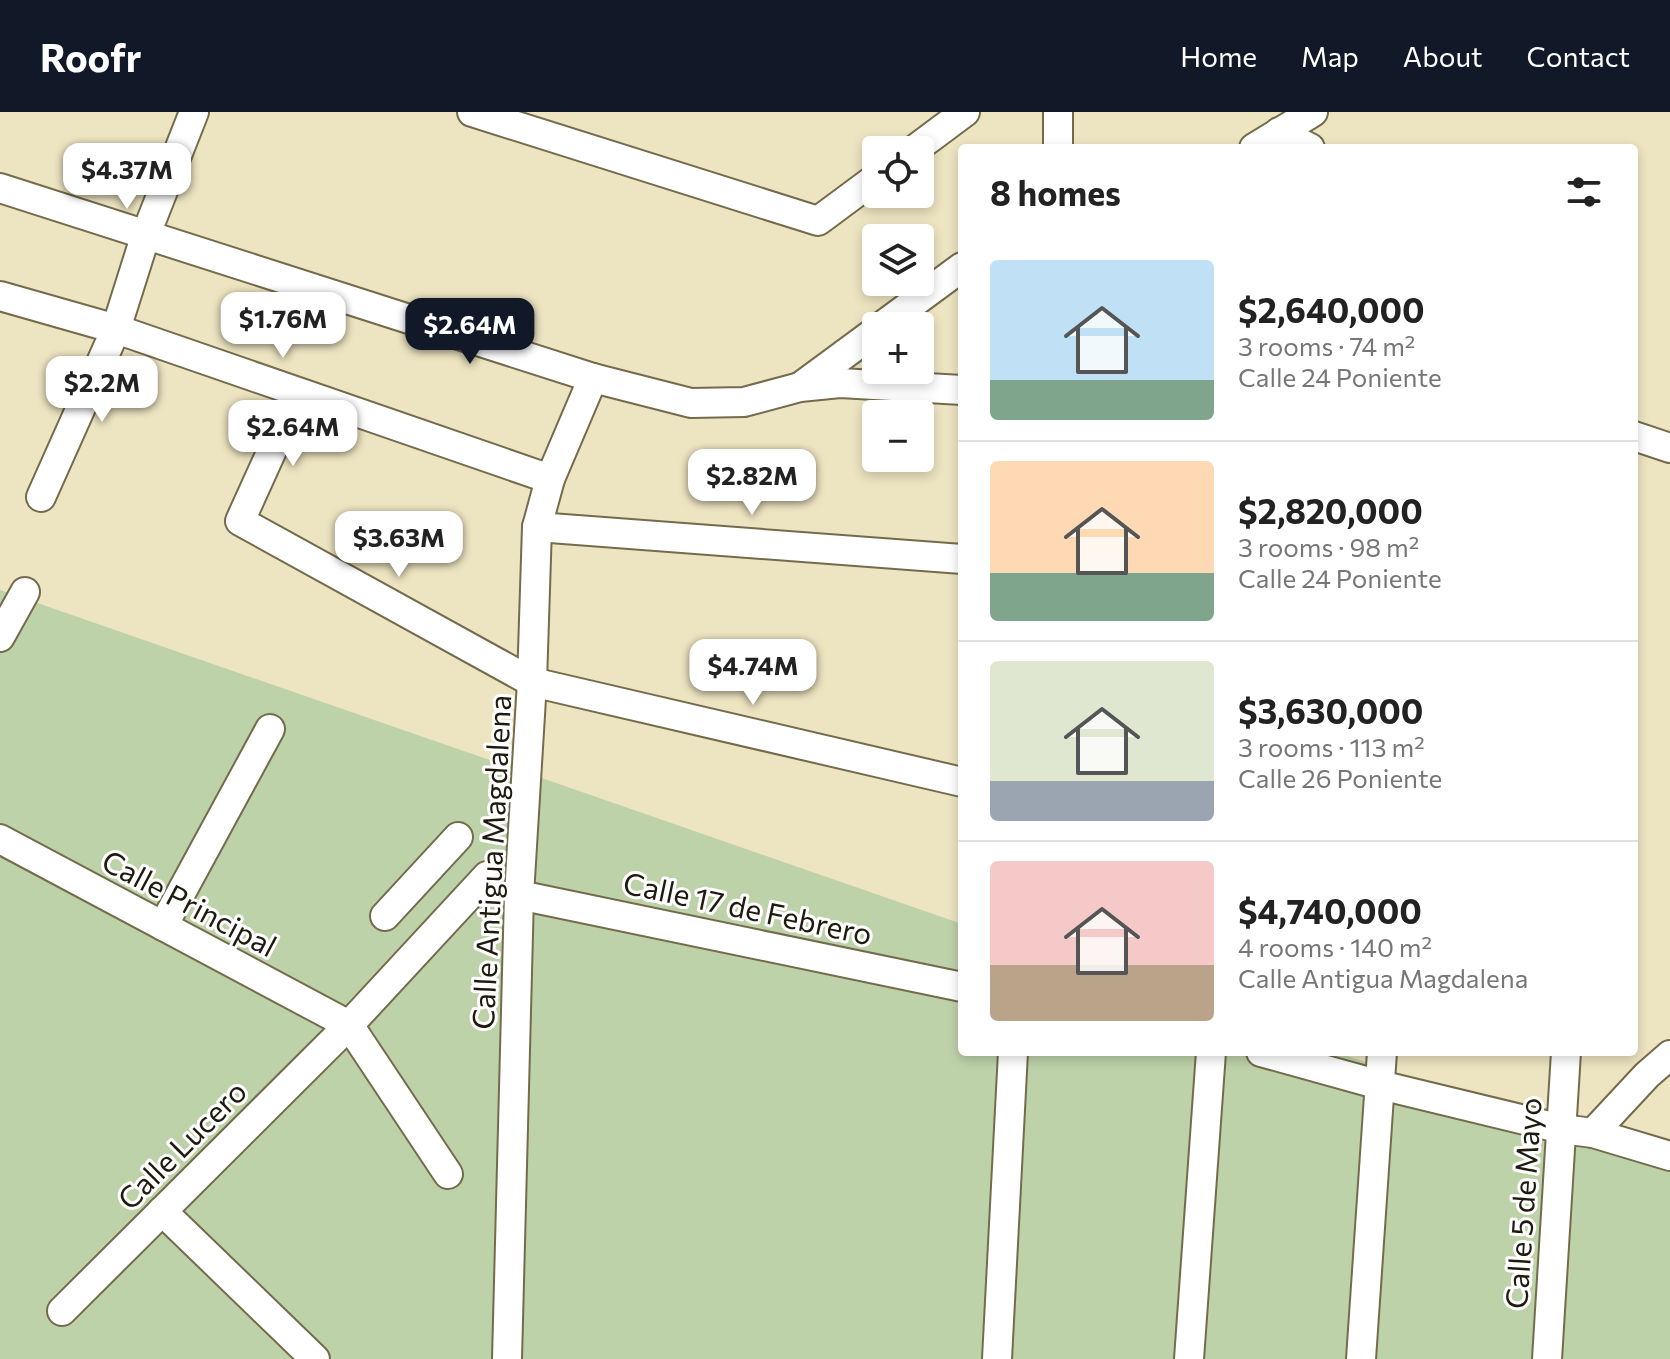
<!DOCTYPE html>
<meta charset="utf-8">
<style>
body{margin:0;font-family:Commissioner,sans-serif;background:#f2f2f2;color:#222;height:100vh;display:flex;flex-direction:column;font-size:30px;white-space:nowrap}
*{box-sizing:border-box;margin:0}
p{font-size:26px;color:#767676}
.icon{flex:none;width:44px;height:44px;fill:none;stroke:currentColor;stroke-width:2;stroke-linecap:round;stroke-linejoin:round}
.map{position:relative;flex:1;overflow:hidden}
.details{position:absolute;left:958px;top:32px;width:680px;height:912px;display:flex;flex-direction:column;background:#fff;border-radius:8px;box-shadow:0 4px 12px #0003}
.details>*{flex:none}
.controls{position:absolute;left:862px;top:24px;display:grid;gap:16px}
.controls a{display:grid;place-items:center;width:72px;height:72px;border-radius:8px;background:#fff;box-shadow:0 4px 12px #0003;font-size:40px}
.price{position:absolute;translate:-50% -68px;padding:0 18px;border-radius:16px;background:#fff;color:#222;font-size:26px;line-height:52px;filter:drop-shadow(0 2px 4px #0008)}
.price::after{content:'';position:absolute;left:50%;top:48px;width:24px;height:18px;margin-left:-12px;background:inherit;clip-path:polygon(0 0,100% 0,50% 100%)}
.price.on{background:#111827;color:#fff}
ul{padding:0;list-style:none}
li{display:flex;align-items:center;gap:24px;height:200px;padding:0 32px}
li+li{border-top:2px solid #e0e0e0}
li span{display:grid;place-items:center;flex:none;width:224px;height:160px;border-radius:8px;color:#555}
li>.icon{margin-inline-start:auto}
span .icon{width:96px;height:96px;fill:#fffc;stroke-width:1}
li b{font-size:34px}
h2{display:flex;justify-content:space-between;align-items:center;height:96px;padding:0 32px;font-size:34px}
header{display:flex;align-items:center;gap:48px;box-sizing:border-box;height:112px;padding:0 40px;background:#111827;color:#fff}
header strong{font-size:38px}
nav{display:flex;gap:44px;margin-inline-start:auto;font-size:28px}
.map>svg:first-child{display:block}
</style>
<header>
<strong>Roofr</strong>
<nav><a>Home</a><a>Map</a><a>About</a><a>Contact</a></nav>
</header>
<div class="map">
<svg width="1670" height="1247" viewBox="0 0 1670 1247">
<rect width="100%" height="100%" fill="#ede4c1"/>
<polygon fill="#bed2aa" points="0,478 962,812 962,940 1336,940 1670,1055 1670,1247 0,1247"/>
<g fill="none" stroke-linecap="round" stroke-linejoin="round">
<g stroke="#736b4c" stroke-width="32">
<g id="street">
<polyline points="472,0 818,109 876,66"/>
<polyline points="1279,20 1310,36"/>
<polyline points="1058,36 1058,0"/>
<polyline points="1254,36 1313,0"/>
<polyline points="914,38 965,0"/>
<polyline points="0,76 593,266 691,291 744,290 800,275 840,271 962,278"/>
<polyline points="0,184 116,217 550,367"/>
<polyline points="882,214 962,155"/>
<polyline points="800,275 876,219"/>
<polyline points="298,281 240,409 532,570 962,670"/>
<polyline points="1634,324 1670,336"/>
<polyline points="41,385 116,217 146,122 194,0"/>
<polyline points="537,415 962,447"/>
<polyline points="0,525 25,480"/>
<polyline points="0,727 349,913 448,1062"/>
<polyline points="519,783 962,875"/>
<polyline points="385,804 458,725"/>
<polyline points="163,814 270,617"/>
<polyline points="1261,940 1380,973 1562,1017 1593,1021 1670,1044"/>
<polyline points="1593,1021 1647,963 1670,943"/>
<polyline points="162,1099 315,1247"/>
<polyline points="62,1199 349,913 487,764"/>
<polyline points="507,1247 519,783 532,570 537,415 550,367 593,266"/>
<polyline points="997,1247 1013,940"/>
<polyline points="1189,1247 1211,940"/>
<polyline points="1361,1247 1382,940"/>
<polyline points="1547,1247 1566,940"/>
</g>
</g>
<use href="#street" stroke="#fff" stroke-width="28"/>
</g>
<g text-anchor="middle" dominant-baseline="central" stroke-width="6" stroke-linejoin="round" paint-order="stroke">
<g font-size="30" fill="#1e1b0e" stroke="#fff">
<text transform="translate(490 750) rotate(-87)">Calle Antigua Magdalena</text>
<text transform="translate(190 790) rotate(28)">Calle Principal</text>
<text transform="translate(748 795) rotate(12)">Calle 17 de Febrero</text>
<text transform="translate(181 1032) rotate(-45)">Calle Lucero</text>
<text transform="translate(1522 1091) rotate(-86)">Calle 5 de Mayo</text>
</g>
</g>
</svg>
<div class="controls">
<a><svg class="icon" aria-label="locate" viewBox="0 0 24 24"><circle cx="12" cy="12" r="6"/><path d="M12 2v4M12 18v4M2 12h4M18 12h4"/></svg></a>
<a><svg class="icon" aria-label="layers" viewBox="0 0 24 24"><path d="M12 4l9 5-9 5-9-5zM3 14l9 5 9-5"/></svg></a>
<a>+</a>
<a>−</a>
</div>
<b class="price" style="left:127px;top:99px">$4.37M</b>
<b class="price" style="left:283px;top:248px">$1.76M</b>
<b class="price on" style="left:470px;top:254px">$2.64M</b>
<b class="price" style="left:102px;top:312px">$2.2M</b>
<b class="price" style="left:293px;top:356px">$2.64M</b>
<b class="price" style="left:752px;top:405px">$2.82M</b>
<b class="price" style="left:399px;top:467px">$3.63M</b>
<b class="price" style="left:753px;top:595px">$4.74M</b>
<section class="details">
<h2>8 homes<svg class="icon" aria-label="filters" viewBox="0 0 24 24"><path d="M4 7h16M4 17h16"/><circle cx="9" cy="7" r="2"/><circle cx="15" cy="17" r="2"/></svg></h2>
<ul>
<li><span style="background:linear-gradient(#bfe0f5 75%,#7fa58c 0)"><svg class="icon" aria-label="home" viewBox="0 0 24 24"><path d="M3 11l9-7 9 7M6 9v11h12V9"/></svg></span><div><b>$2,640,000</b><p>3 rooms · 74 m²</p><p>Calle 24 Poniente</p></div></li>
<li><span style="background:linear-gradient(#ffd9b3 70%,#7fa58c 0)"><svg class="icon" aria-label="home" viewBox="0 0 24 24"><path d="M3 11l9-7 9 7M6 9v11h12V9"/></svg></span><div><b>$2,820,000</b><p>3 rooms · 98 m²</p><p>Calle 24 Poniente</p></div></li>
<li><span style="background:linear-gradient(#dfe7d0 75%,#9aa5b1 0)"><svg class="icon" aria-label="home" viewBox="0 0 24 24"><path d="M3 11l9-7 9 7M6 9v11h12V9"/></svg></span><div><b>$3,630,000</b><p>3 rooms · 113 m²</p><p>Calle 26 Poniente</p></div></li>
<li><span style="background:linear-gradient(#f6c9c9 65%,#b9a48a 0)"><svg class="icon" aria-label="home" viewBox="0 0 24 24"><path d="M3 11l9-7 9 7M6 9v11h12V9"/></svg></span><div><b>$4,740,000</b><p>4 rooms · 140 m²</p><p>Calle Antigua Magdalena</p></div></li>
</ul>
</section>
</div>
